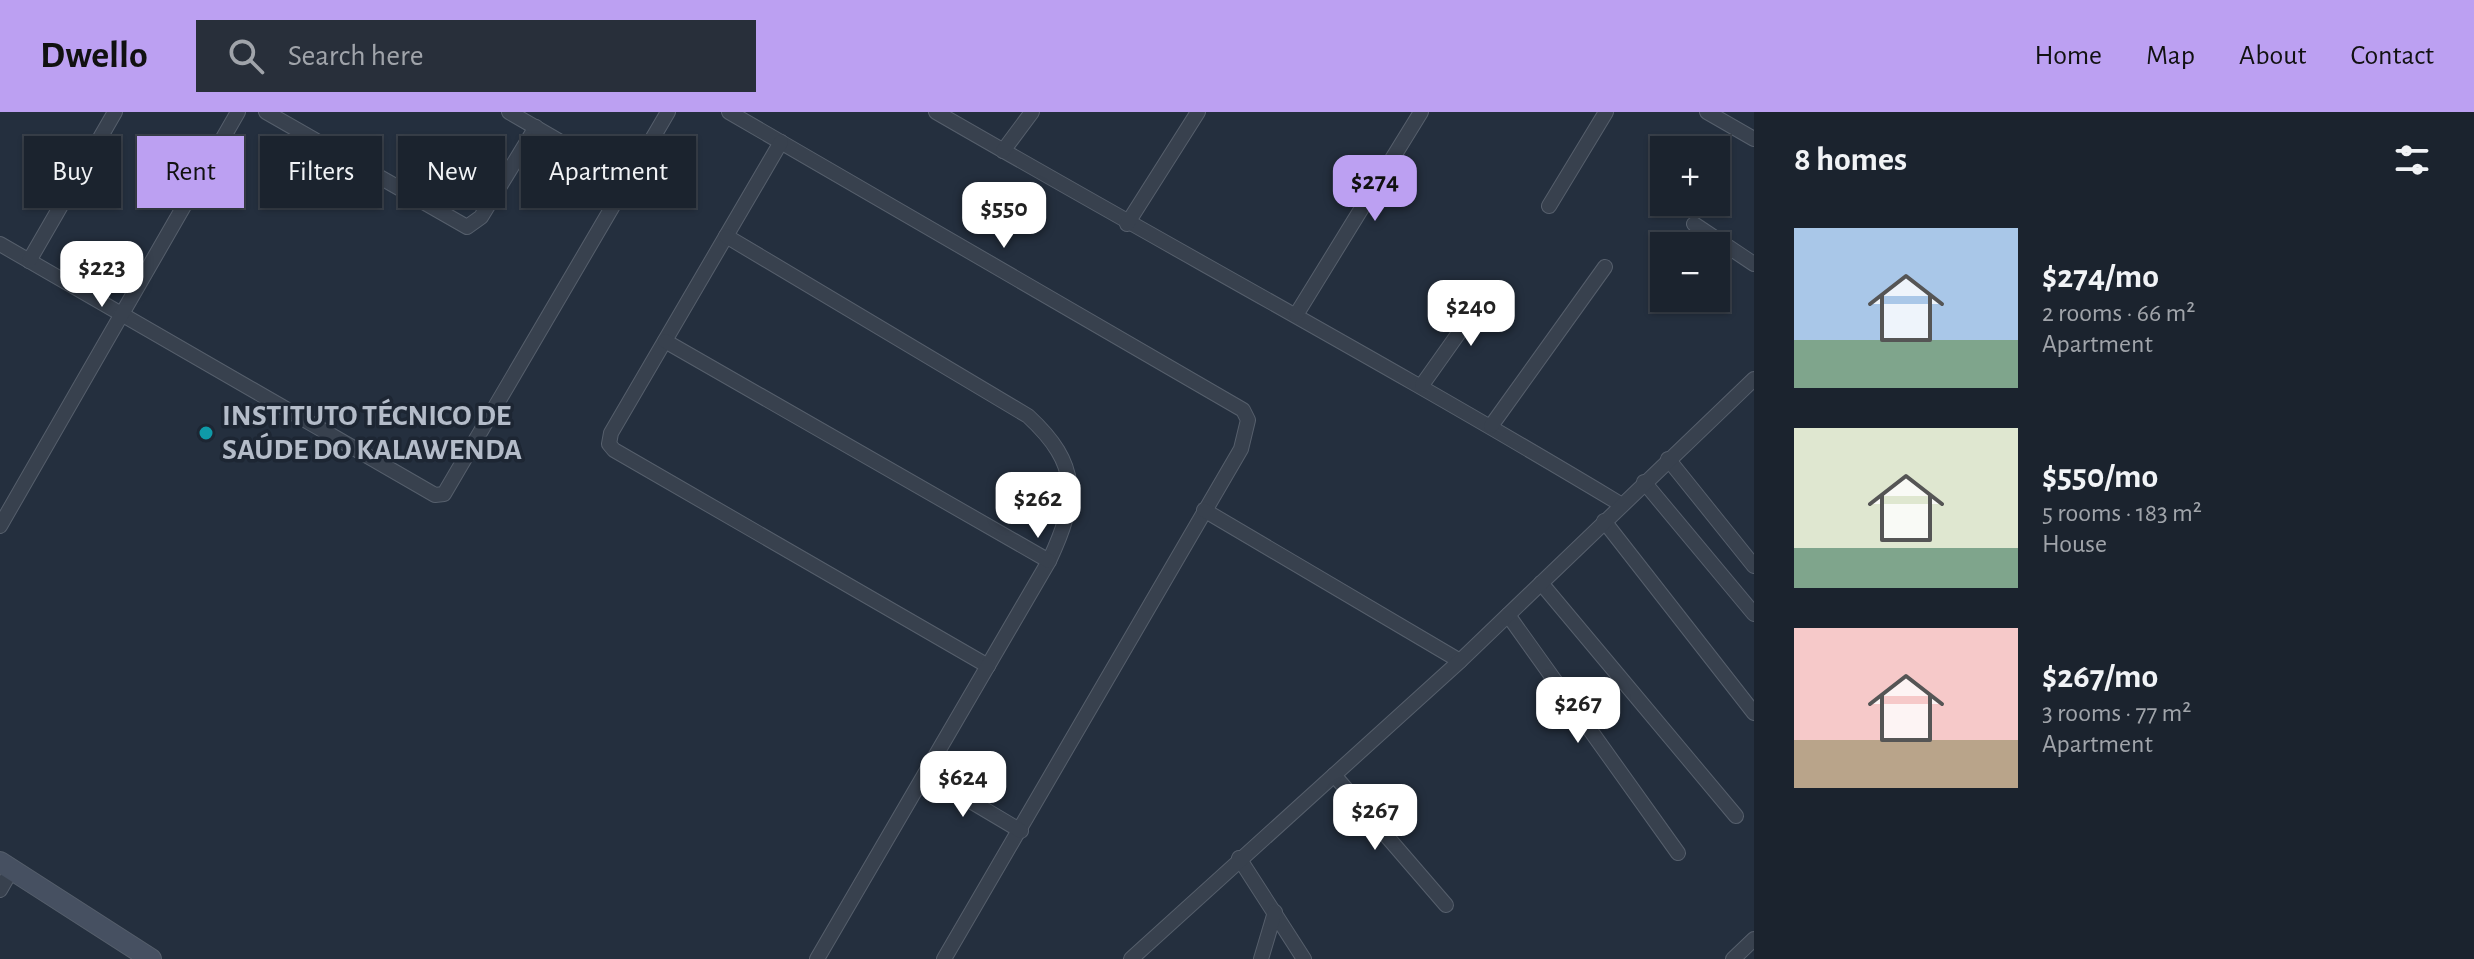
<!DOCTYPE html>
<meta charset="utf-8">
<style>
body{margin:0;font-family:"Alegreya Sans",sans-serif;background:#282f3a;color:#f1f3f6;height:100vh;display:flex;flex-direction:column;font-size:30px;white-space:nowrap}
*{box-sizing:border-box;margin:0}
p{font-size:26px;color:#a0a4aa}
.icon{flex:none;width:44px;height:44px;fill:none;stroke:currentColor;stroke-width:2;stroke-linecap:round;stroke-linejoin:round}
.map{position:relative;flex:1;overflow:hidden}
.sheet{display:flex;flex-direction:column;background:#1b232e;width:720px}
.sheet>*{flex:none}
.guide{position:absolute;left:24px;top:24px;width:760px;height:72px;display:flex;gap:16px}
.tools{position:absolute;left:1650px;top:24px;display:grid;gap:16px}
.tools a{display:grid;place-items:center;width:80px;height:80px;border-radius:0px;background:#1b232e;box-shadow:0 2px 6px #0004,0 0 0 2px #39404a;font-size:40px}
.price{position:absolute;translate:-50% -68px;padding:0 18px;border-radius:16px;background:#fff;color:#222;font-size:26px;line-height:52px;filter:drop-shadow(0 2px 4px #0008)}
.price::after{content:'';position:absolute;left:50%;top:48px;width:24px;height:18px;margin-left:-12px;background:inherit;clip-path:polygon(0 0,100% 0,50% 100%)}
.price.selected{background:#bca0f2;color:#111}
ul{padding:0;list-style:none}
li{display:flex;align-items:center;gap:24px;height:200px;padding:0 40px}
li span{display:grid;place-items:center;flex:none;width:224px;height:160px;border-radius:0px;color:#555}
li>.icon{margin-inline-start:auto}
span .icon{width:96px;height:96px;fill:#fffc;stroke-width:1}
li b{font-size:34px}
h2{display:flex;justify-content:space-between;align-items:center;height:96px;padding:0 40px;font-size:34px}
.chip{padding:0 28px;border-radius:0px;background:#1b232e;box-shadow:0 2px 6px #0004,0 0 0 2px #39404a;font-size:28px;line-height:72px}
.chip.selected{background:#bca0f2;color:#111}
header{display:flex;align-items:center;gap:48px;box-sizing:border-box;height:112px;padding:0 40px;background:#bca0f2;color:#111}
header strong{font-size:38px}
nav{display:flex;gap:44px;margin-inline-start:auto;font-size:28px}
.search{width:560px;height:72px;background:#282f3a;display:flex;align-items:center;gap:20px;box-sizing:border-box;padding:0 28px;border-radius:0px;color:#a0a4aa;font-size:30px}
main{display:flex;flex:1;min-height:0}
.map>svg:first-child{display:block}
</style>
<header>
<strong>Dwello</strong>
<div class="search"><svg class="icon" aria-label="search" viewBox="0 0 24 24"><circle cx="10" cy="10" r="6"/><path d="M15 15l6 6"/></svg>Search here</div>
<nav><a>Home</a><a>Map</a><a>About</a><a>Contact</a></nav>
</header>
<main>
<div class="map">
<svg width="1754" height="847" viewBox="0 0 1754 847">
<rect width="100%" height="100%" fill="#242f3e"/>
<g fill="none" stroke-linecap="round" stroke-linejoin="round">
<g stroke="#565f6c" stroke-width="16">
<g id="street">
<polyline points="266,0 467,115 481,105 536,15"/>
<polyline points="509,0 628,69"/>
<polyline points="729,0 1243,298 1248,308 1241,337 944,847"/>
<path d="M 936,0 C 1164,132 1396,257 1622,393"/>
<polyline points="1707,0 1754,27"/>
<polyline points="781,30 611,321 609,332 614,338 988,554"/>
<polyline points="1003,39 1032,0"/>
<polyline points="1549,94 1606,0"/>
<polyline points="1127,112 1198,0"/>
<polyline points="1694,112 1754,152"/>
<path d="M 726,124 L 1028,304 C 1081,353 1078,387 1049,449 L 817,847"/>
<polyline points="0,132 435,383 444,382 668,0"/>
<polyline points="29,149 115,0"/>
<polyline points="1296,203 1421,0"/>
<polyline points="665,229 1049,449"/>
<polyline points="1422,273 1490,177"/>
<polyline points="1491,314 1605,155"/>
<polyline points="1668,347 1754,454"/>
<polyline points="1644,370 1754,502"/>
<polyline points="1204,398 1460,549"/>
<polyline points="1604,409 1754,601"/>
<polyline points="0,414 238,0"/>
<polyline points="1541,471 1736,704"/>
<polyline points="1508,503 1678,741"/>
<polyline points="925,662 1021,719"/>
<polyline points="1334,663 1446,793"/>
<polyline points="1239,746 1304,847"/>
<polyline points="0,778 12,757"/>
<polyline points="1131,847 1460,549 1754,267"/>
<polyline points="1261,847 1275,800"/>
<polyline points="1733,847 1754,827"/>
</g>
</g>
<g stroke="#565f6c" stroke-width="22">
<polyline id="secondary" points="0,750 151,847"/>
</g>
<use href="#street" stroke="#38414e" stroke-width="14"/>
<use href="#secondary" stroke="#465061" stroke-width="20"/>
</g>
<circle fill="#0f9aa8" stroke="#1d2633" stroke-width="3" cx="206" cy="321" r="8"/>
<g text-anchor="middle" dominant-baseline="central" stroke-width="7" stroke-linejoin="round" paint-order="stroke">
<g font-size="30" font-weight="bold" fill="#b4bcc9" stroke="#1d2633" text-anchor="start">
<text x="222" y="304">INSTITUTO TÉCNICO DE<tspan x="222" dy="34">SAÚDE DO KALAWENDA</tspan></text>
</g>
</g>
</svg>
<div class="tools">
<a>+</a>
<a>−</a>
</div>
<b class="price selected" style="left:1375px;top:111px">$274</b>
<b class="price" style="left:1004px;top:138px">$550</b>
<b class="price" style="left:102px;top:197px">$223</b>
<b class="price" style="left:1471px;top:236px">$240</b>
<b class="price" style="left:1038px;top:428px">$262</b>
<b class="price" style="left:1578px;top:633px">$267</b>
<b class="price" style="left:963px;top:707px">$624</b>
<b class="price" style="left:1375px;top:740px">$267</b>
<div class="guide">
<a class="chip">Buy</a>
<a class="chip selected">Rent</a>
<a class="chip">Filters</a>
<a class="chip">New</a>
<a class="chip">Apartment</a>
</div>
</div>
<section class="sheet">
<h2>8 homes<svg class="icon" aria-label="filters" viewBox="0 0 24 24"><path d="M4 7h16M4 17h16"/><circle cx="9" cy="7" r="2"/><circle cx="15" cy="17" r="2"/></svg></h2>
<ul>
<li><span style="background:linear-gradient(#a9c7e8 70%,#7fa58c 0)"><svg class="icon" aria-label="home" viewBox="0 0 24 24"><path d="M3 11l9-7 9 7M6 9v11h12V9"/></svg></span><div><b>$274/mo</b><p>2 rooms · 66 m²</p><p>Apartment</p></div></li>
<li><span style="background:linear-gradient(#dfe7d0 75%,#7fa58c 0)"><svg class="icon" aria-label="home" viewBox="0 0 24 24"><path d="M3 11l9-7 9 7M6 9v11h12V9"/></svg></span><div><b>$550/mo</b><p>5 rooms · 183 m²</p><p>House</p></div></li>
<li><span style="background:linear-gradient(#f6c9c9 70%,#b9a48a 0)"><svg class="icon" aria-label="home" viewBox="0 0 24 24"><path d="M3 11l9-7 9 7M6 9v11h12V9"/></svg></span><div><b>$267/mo</b><p>3 rooms · 77 m²</p><p>Apartment</p></div></li>
</ul>
</section>
</main>
